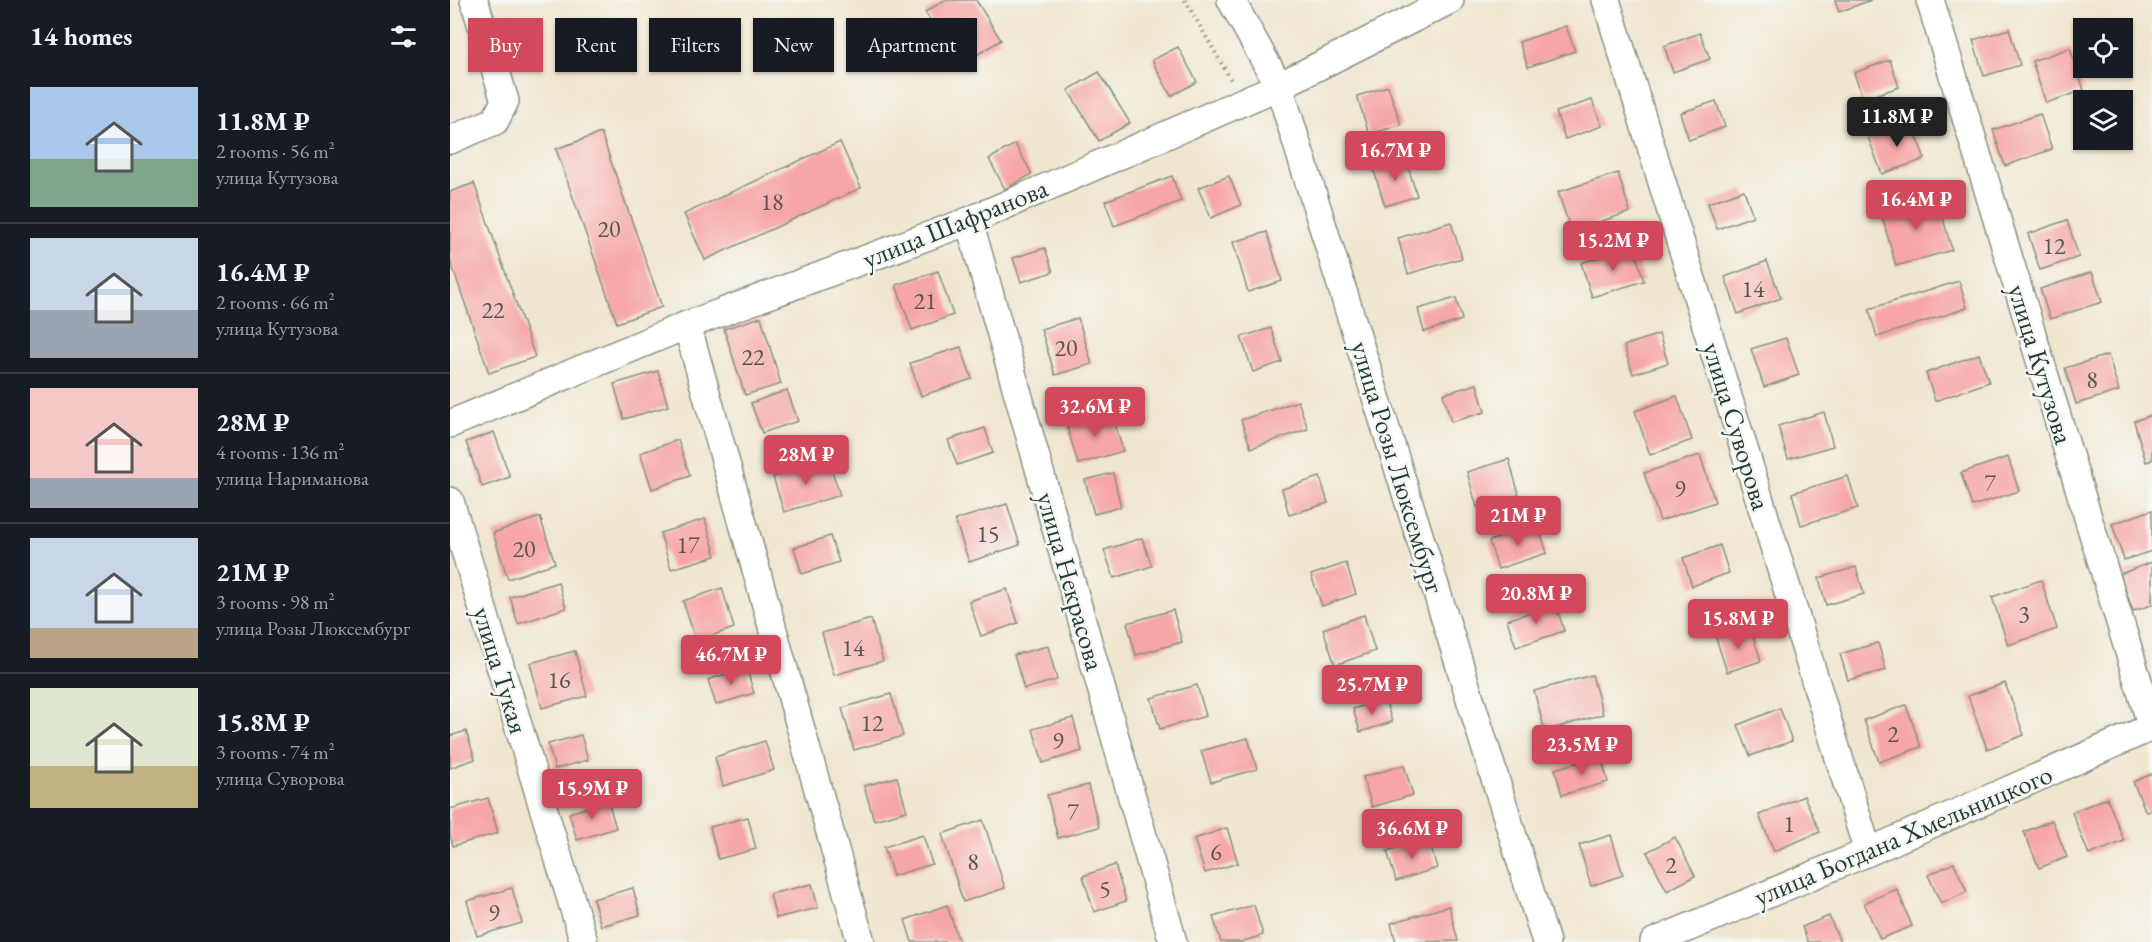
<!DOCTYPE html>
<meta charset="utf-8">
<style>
body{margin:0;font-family:"EB Garamond",serif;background:#242831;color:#f1f3f6;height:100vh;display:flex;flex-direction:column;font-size:22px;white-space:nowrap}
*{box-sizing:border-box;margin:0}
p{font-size:20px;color:#9ea1a6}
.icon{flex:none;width:33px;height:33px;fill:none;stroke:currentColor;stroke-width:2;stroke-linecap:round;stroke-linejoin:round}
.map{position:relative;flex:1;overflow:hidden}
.drawer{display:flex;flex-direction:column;background:#171b24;width:450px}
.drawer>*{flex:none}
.guide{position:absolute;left:18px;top:18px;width:570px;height:54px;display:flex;gap:12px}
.controls{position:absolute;left:1623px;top:18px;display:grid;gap:12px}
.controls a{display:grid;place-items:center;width:60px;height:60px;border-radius:0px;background:#171b24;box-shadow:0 2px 4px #0004;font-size:30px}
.price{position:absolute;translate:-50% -51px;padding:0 14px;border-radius:6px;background:#d1495b;color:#fff;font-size:20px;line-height:39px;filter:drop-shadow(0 2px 3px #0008)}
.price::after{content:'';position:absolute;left:50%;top:36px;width:18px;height:14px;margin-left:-9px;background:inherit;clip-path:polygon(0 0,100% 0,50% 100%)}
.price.on{background:#222;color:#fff}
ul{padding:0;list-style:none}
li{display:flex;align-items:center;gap:18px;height:150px;padding:0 30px}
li+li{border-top:2px solid #363941}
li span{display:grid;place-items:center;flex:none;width:168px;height:120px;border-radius:0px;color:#555}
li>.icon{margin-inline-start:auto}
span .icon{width:72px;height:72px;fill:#fffc;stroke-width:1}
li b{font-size:26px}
h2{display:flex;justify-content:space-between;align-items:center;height:72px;padding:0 30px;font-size:26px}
.tag{padding:0 21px;border-radius:0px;background:#171b24;box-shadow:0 2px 4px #0004;font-size:21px;line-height:54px}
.tag.on{background:#d1495b;color:#fff}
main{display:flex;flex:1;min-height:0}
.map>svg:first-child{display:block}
</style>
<main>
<section class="drawer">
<h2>14 homes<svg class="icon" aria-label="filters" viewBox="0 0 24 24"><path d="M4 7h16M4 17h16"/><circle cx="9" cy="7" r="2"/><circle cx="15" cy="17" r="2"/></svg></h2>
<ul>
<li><span style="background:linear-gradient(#a9c7e8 60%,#7fa58c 0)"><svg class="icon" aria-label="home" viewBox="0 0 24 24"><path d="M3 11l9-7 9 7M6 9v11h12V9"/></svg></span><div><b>11.8M ₽</b><p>2 rooms · 56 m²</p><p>улица Кутузова</p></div></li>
<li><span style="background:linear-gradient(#c9d6e8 60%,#9aa5b1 0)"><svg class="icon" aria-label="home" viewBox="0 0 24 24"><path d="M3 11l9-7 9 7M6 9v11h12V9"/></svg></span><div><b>16.4M ₽</b><p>2 rooms · 66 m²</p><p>улица Кутузова</p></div></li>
<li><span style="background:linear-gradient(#f6c9c9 75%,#9aa5b1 0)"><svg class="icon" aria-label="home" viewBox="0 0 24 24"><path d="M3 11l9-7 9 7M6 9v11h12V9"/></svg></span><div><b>28M ₽</b><p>4 rooms · 136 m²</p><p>улица Нариманова</p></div></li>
<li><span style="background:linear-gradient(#c9d6e8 75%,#b9a48a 0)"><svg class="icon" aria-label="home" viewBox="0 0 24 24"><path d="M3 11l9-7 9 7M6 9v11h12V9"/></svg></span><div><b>21M ₽</b><p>3 rooms · 98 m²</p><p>улица Розы Люксембург</p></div></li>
<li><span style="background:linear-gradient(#dfe7d0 65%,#c2b280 0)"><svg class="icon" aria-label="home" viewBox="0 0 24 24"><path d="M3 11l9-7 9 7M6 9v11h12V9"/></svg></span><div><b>15.8M ₽</b><p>3 rooms · 74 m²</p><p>улица Суворова</p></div></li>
</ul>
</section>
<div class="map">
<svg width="1702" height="942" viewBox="0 0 1702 942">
<rect width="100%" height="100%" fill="#f6f6f2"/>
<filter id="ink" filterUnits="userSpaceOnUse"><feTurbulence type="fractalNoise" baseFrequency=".0167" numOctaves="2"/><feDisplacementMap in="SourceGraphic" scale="12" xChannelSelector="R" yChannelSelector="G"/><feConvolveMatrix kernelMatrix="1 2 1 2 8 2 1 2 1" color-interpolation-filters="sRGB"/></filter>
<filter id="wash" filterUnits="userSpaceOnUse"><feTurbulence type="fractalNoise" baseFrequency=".008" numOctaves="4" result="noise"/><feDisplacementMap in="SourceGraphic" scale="24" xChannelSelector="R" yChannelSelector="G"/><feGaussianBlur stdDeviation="1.35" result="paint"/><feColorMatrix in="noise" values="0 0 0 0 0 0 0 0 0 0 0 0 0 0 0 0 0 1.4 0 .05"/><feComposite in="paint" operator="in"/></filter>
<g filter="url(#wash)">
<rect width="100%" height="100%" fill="#f0e6cf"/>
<g id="blocks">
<g fill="#f6a6a4">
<polygon points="495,0 526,0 551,40 509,66 475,12"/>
<polygon points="1385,0 1421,0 1389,12"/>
<polygon points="1116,26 1125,51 1078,67 1069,42"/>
<polygon points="1559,29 1570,65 1534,76 1523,40"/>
<polygon points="1250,33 1260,59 1223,72 1214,46"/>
<polygon points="728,47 747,82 721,96 702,60"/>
<polygon points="1620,48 1634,90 1596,103 1582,61"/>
<polygon points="1440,60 1449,87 1413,99 1404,73"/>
<polygon points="649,72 680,123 649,141 618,90"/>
<polygon points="938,86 951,125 919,134 907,96"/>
<polygon points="1142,100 1152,126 1115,139 1106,112"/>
<polygon points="1266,101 1275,127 1239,140 1230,113"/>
<polygon points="1590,114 1602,149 1555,166 1543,130"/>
<polygon points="1461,121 1475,159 1432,174 1418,137"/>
<polygon points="151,133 212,307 167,323 106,149"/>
<polygon points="390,142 411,188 255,260 234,214"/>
<polygon points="565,144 582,174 555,189 539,159"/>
<polygon points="955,157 967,196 935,206 923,168"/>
<polygon points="1168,173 1180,212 1121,231 1108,192"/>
<polygon points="722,176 731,201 664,226 655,201"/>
<polygon points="779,176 791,205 761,218 748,188"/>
<polygon points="24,183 85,357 39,373 0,260 0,192"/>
<polygon points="1294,190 1303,216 1267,229 1258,203"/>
<polygon points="1487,197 1502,250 1446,266 1431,213"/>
<polygon points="1617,220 1629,257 1590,270 1578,234"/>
<polygon points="1001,222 1012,258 958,274 948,238"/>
<polygon points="817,232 832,281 798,292 783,242"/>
<polygon points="1184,247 1194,281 1142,297 1131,263"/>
<polygon points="595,248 603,272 571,282 563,258"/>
<polygon points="1317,261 1331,298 1288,314 1275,277"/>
<polygon points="488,271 503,315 462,330 446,285"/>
<polygon points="1642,272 1652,302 1600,319 1590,289"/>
<polygon points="1509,281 1517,308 1427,337 1419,309"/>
<polygon points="1006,298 1012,320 974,332 968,309"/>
<polygon points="311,317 331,384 295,395 274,329"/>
<polygon points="628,318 642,364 605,375 591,329"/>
<polygon points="821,328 832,362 803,372 791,337"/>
<polygon points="1209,334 1218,363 1183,374 1174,346"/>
<polygon points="1336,338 1349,375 1314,387 1301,349"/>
<polygon points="511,347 522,379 471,396 460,363"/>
<polygon points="1529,354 1539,382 1485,401 1476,373"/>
<polygon points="1658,355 1669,391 1626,404 1615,368"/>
<polygon points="208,371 218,406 174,419 164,384"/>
<polygon points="1027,384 1035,412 1001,422 993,394"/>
<polygon points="337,390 348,421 312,433 301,403"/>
<polygon points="1227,396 1242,440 1200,455 1185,411"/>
<polygon points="848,401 858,429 801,448 791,420"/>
<polygon points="1374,412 1383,446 1338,459 1328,426"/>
<polygon points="662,413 673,451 628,464 617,426"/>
<polygon points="1702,415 1702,460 1696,462 1684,421"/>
<polygon points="535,428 543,453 507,465 498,440"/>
<polygon points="44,432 60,477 32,487 16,442"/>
<polygon points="228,440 240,476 202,489 190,453"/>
<polygon points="1250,455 1265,502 1210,521 1194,473"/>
<polygon points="1558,457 1569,491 1522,506 1511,473"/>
<polygon points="378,459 390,495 334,512 323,477"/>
<polygon points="1059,459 1069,495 1027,507 1017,472"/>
<polygon points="663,473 671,507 644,514 635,480"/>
<polygon points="1398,476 1408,508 1351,525 1342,493"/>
<polygon points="870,477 878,503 839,515 832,489"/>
<polygon points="557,504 570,545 519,562 505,520"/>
<polygon points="1702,510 1702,551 1674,560 1662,524"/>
<polygon points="90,517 105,563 58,579 43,533"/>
<polygon points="255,519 266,556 221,569 210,533"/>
<polygon points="1088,525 1097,553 1048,569 1039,541"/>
<polygon points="380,536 389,562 352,574 344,548"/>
<polygon points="692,538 702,566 664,578 654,550"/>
<polygon points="1270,545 1279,573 1242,586 1233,558"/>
<polygon points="1702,562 1702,605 1683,611 1670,574"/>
<polygon points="896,563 906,594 872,606 861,575"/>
<polygon points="1406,567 1414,594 1376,605 1369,578"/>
<polygon points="1591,580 1607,629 1558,645 1542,597"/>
<polygon points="108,582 116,608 68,624 60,597"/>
<polygon points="272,588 284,628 246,641 233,601"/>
<polygon points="557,589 568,623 531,636 519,601"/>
<polygon points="1106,604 1114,631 1066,647 1057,620"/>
<polygon points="723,610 732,642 686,655 677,623"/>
<polygon points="914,615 925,651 885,665 873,629"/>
<polygon points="421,619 433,661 384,675 372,633"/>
<polygon points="1300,627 1311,661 1277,672 1266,638"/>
<polygon points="1428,643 1436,670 1398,680 1390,654"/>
<polygon points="598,646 607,680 574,689 564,655"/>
<polygon points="125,651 137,696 92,708 80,663"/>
<polygon points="296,667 304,693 266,705 258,680"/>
<polygon points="1142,675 1153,714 1095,731 1084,691"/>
<polygon points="1555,683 1574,735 1537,749 1518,696"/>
<polygon points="747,685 756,716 710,729 701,698"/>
<polygon points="441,694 453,736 404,750 392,708"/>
<polygon points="935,699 942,722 910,732 903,709"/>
<polygon points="1456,705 1471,747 1429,762 1414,720"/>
<polygon points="1330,708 1342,741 1300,756 1288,725"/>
<polygon points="623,718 632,751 593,763 583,729"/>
<polygon points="16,731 25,759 0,768 0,736"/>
<polygon points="131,735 138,760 105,769 98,744"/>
<polygon points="798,738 807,769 761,782 751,751"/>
<polygon points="315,741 324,770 273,786 265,757"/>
<polygon points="1151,756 1158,782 1112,795 1105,769"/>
<polygon points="954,765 963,795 922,807 913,777"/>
<polygon points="1702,774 1702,810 1696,812 1683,782"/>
<polygon points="447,777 457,811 424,820 414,786"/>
<polygon points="638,785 649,827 608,838 597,795"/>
<polygon points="1354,796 1370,832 1324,851 1309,815"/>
<polygon points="38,798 48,833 3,846 0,834 0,809"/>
<polygon points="1657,798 1674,841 1639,855 1622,812"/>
<polygon points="158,801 166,828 127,840 119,813"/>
<polygon points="298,817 306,849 268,859 260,827"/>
<polygon points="533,820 555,888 513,902 492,834"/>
<polygon points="1602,820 1617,857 1589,868 1574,832"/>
<polygon points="777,828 788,863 755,873 744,839"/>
<polygon points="473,835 482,864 443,876 434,847"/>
<polygon points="1161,835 1173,875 1141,886 1129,845"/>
<polygon points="1225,837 1245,876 1217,891 1197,852"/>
<polygon points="978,838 987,868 946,881 937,851"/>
<polygon points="1504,863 1517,892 1491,904 1478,875"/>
<polygon points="665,865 676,901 644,912 633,876"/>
<polygon points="362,884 368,908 326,918 320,894"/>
<polygon points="62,888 72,923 27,936 17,901"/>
<polygon points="183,888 190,915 151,926 143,899"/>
<polygon points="1447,889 1462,926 1430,939 1414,903"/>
<polygon points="497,905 509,942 462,942 455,920"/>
<polygon points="804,905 813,935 791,942 771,942 763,917"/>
<polygon points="999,906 1008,941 946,942 941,923"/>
<polygon points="1379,916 1390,942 1358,942 1352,927"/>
</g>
</g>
</g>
<g filter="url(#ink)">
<use href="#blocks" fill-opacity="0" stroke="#889282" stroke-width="1.5"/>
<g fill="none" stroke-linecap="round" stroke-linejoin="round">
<g stroke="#889282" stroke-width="30">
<g id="minor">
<polyline points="781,0 829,86 1096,942"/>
<polyline points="1156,0 1418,852"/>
<polyline points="1480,0 1702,727"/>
<polyline points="0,140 45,121 55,101 24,0"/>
<polyline points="519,221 723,942"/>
<polyline points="237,325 411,942"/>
<polyline points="0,424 237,325 519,221 829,86 1000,0"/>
<polyline points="0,501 134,942"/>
<polyline points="1204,942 1418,852 1702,727"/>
</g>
</g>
<polyline stroke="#889282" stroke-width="4" stroke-dasharray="1.5 4.5" stroke-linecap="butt" points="735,0 781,80"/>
<use href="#minor" stroke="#fff" stroke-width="27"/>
</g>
</g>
<g text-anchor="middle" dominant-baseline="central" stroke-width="5" stroke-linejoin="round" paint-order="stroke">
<g font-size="24" fill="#555750">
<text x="322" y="201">18</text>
<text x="159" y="228">20</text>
<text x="1604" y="245">12</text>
<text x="1303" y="288">14</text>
<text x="475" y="300">21</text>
<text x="43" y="309">22</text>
<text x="616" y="347">20</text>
<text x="303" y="356">22</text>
<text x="1642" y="379">8</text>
<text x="1540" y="482">7</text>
<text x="1230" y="488">9</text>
<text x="538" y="533">15</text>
<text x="238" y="544">17</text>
<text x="74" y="548">20</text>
<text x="1574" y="613">3</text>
<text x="403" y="647">14</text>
<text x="109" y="679">16</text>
<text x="422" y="722">12</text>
<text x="1443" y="733">2</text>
<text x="608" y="740">9</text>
<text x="623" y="811">7</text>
<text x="1339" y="823">1</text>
<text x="766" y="851">6</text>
<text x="523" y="861">8</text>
<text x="1221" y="864">2</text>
<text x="655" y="888">5</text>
<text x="44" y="912">9</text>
</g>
<g font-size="27" fill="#1f3d34" stroke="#f6f6f2">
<text transform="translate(505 223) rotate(-22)">улица Шафранова</text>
<text transform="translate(1591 364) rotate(73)">улица Кутузова</text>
<text transform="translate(1287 426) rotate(73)">улица Суворова</text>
<text transform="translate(948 467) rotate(73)">улица Розы Люксембург</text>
<text transform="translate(621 581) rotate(74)">улица Некрасова</text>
<text transform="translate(51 670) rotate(73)">улица Тукая</text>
<text transform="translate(1453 835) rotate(-23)">улица Богдана Хмельницкого</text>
</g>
</g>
</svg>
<div class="controls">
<a><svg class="icon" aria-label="locate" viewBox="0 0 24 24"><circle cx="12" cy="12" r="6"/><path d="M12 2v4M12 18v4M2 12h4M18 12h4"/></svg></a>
<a><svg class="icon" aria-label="layers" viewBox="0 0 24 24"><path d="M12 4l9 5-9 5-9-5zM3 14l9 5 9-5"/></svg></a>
</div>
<b class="price on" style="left:1447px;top:148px">11.8M ₽</b>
<b class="price" style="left:945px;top:182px">16.7M ₽</b>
<b class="price" style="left:1466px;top:231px">16.4M ₽</b>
<b class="price" style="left:1163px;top:272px">15.2M ₽</b>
<b class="price" style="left:645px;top:438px">32.6M ₽</b>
<b class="price" style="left:356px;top:486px">28M ₽</b>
<b class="price" style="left:1068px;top:547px">21M ₽</b>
<b class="price" style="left:1086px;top:625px">20.8M ₽</b>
<b class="price" style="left:1288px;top:650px">15.8M ₽</b>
<b class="price" style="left:281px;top:686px">46.7M ₽</b>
<b class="price" style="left:922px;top:716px">25.7M ₽</b>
<b class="price" style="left:1132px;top:776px">23.5M ₽</b>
<b class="price" style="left:142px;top:820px">15.9M ₽</b>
<b class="price" style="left:962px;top:860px">36.6M ₽</b>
<div class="guide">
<a class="tag on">Buy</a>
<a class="tag">Rent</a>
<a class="tag">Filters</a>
<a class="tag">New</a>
<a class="tag">Apartment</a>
</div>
</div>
</main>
